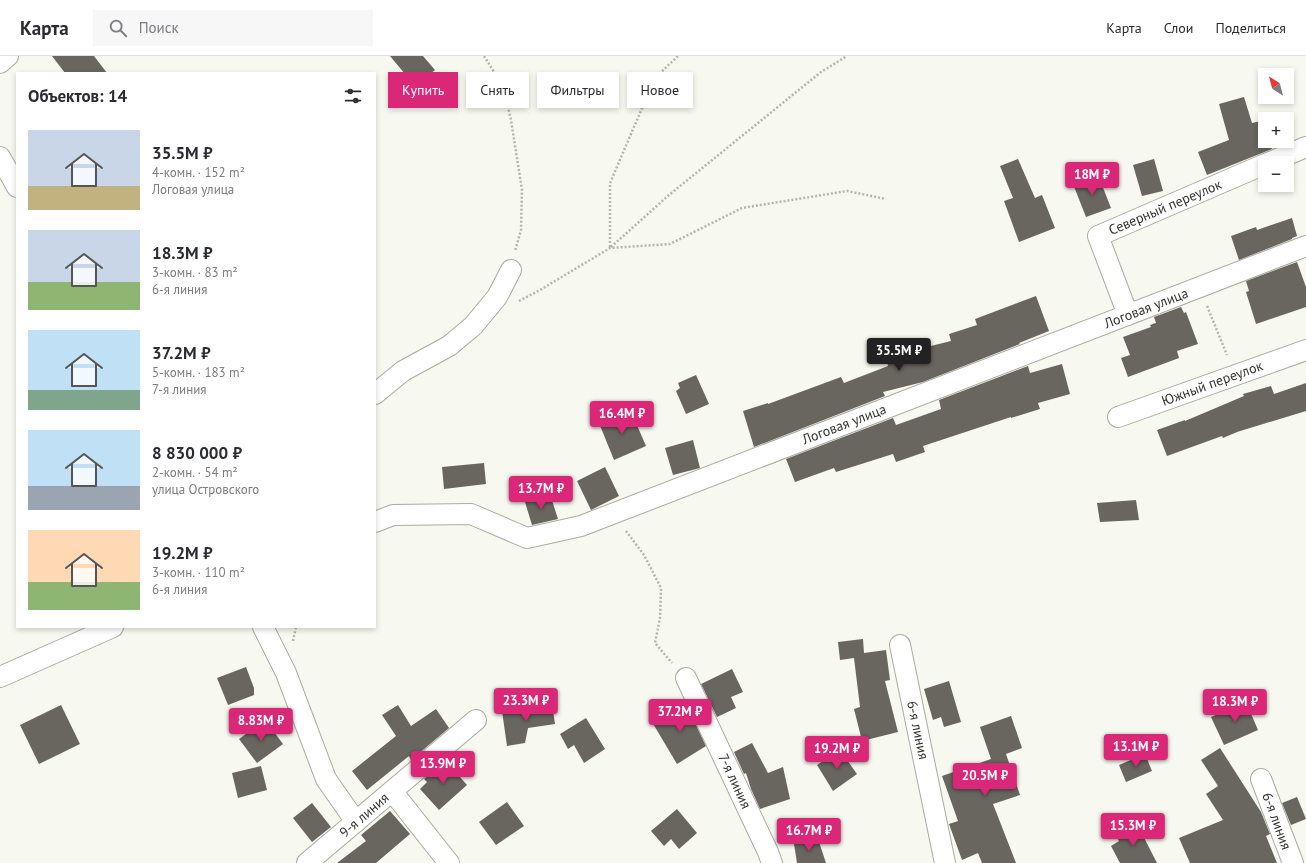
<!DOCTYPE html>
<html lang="ru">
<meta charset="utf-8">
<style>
body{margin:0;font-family:"PT Sans",sans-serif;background:#f7f7f7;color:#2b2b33;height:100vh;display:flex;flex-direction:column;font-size:15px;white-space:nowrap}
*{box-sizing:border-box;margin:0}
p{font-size:13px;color:#7c7c81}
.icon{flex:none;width:22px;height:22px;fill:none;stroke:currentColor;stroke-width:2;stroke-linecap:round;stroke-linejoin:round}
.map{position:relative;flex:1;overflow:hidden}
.drawer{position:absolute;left:16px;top:16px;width:360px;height:556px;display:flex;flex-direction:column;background:#fff;border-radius:0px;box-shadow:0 2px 6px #0003}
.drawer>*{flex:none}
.guide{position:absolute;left:388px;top:16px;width:380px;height:36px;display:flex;gap:8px}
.needle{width:26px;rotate:324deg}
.buttons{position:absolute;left:1258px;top:12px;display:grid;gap:8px}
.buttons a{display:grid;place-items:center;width:36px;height:36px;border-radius:0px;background:#fff;box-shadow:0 2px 6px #0003;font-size:20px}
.price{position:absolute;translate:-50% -34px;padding:0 9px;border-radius:4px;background:#db2777;color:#fff;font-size:13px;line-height:26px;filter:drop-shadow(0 1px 2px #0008)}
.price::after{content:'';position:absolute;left:50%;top:24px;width:12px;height:9px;margin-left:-6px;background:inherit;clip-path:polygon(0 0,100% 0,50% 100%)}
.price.current{background:#222;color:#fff}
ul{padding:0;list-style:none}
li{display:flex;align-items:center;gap:12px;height:100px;padding:0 12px}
li span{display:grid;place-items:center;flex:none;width:112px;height:80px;border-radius:0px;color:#555}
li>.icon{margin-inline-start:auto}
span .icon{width:48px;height:48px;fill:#fffc;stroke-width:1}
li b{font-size:17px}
h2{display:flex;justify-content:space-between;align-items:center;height:48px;padding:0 12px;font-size:17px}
.tag{padding:0 14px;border-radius:0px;background:#fff;box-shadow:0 2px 6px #0003;font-size:14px;line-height:36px}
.tag.current{background:#db2777;color:#fff}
header{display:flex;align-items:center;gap:24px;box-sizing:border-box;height:56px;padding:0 20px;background:#fff;border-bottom:1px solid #e1e1e2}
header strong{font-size:19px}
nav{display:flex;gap:22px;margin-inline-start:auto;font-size:14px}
.search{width:280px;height:36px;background:#f7f7f7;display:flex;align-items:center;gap:10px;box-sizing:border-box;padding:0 14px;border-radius:0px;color:#7c7c81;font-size:15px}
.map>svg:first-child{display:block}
</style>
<header>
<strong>Карта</strong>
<div class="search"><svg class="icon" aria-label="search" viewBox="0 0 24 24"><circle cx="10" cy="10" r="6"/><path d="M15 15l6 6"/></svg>Поиск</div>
<nav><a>Карта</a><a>Слои</a><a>Поделиться</a></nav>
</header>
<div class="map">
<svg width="1306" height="807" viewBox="0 0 1306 807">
<rect width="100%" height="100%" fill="#f7f8ef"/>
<g fill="#69665f">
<polygon points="52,0 94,0 107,17 65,17"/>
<polygon points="390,0 423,0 435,14 415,30"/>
<polygon points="1244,41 1252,67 1265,64 1265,85 1269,85 1272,93 1207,119 1198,96 1229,84 1219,48"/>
<polygon points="1018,103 1035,142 1042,139 1055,172 1019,186 1004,145 1013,142 1000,110"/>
<polygon points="1154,103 1163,135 1142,140 1133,109"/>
<polygon points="1098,119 1111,152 1086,161 1073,128"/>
<polygon points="1292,162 1297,180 1292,182 1292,183 1239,204 1231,180 1256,171 1257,174"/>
<polygon points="1297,206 1306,231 1306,251 1256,268 1246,236 1249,235 1246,225"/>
<polygon points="1036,240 1049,275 1019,287 1020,288 923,326 883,336 885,340 754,391 743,355 768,347 768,348 841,321 844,327 888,310 886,301 951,285 949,278 977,269 975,263"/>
<polygon points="1181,251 1184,257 1186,256 1198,288 1177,295 1179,302 1128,321 1121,302 1130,299 1123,281 1151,271 1150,269 1156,267 1154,261"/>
<polygon points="1062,308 1070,338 1038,347 1040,353 1011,362 1011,361 923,390 925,396 896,406 893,398 836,416 834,412 795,426 786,403 893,362 896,369 941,353 939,344 1028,310 1030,317"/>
<polygon points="696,319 709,348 686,358 676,335 680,332 678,327"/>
<polygon points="1306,327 1306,355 1237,376 1223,382 1222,380 1167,400 1157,374 1185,364 1185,365 1244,340 1243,338 1271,330 1274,338"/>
<polygon points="630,353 646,390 614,404 599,367"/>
<polygon points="693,384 700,412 673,419 665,392"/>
<polygon points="484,407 486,428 444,433 442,411"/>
<polygon points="605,411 619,440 591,454 577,425"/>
<polygon points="550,438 558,463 532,469 525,446"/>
<polygon points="1136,444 1139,464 1100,466 1097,447"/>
<polygon points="863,583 864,597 886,594 890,624 885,625 898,676 862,685 854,653 860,651 854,602 840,604 838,586"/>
<polygon points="246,611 254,632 254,639 228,649 217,622"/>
<polygon points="732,613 743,636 731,641 736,652 717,661 701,628"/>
<polygon points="949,625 961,666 944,671 941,661 933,664 924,633"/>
<polygon points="685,646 706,690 677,708 652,666"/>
<polygon points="1246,646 1258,674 1224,689 1211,661"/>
<polygon points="552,647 555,668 528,672 525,687 507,690 502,655"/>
<polygon points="61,649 80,688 39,708 20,669"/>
<polygon points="398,649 411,670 436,653 449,672 411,704 409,700 367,734 352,715 396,680 382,659"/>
<polygon points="1011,660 1022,692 1006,698 1020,739 993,748 1016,807 982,807 978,797 962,804 949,768 958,765 942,720 991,703 980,671"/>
<polygon points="586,662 605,693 584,707 574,689 568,693 560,678"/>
<polygon points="265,664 283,688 257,707 239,683"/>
<polygon points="752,687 768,717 783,711 790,743 760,753 751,733 746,717 744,718 734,696"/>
<polygon points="1220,692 1261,756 1270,778 1266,780 1277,807 1190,807 1179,782 1223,764 1206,738 1218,730 1201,704"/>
<polygon points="840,694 857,718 833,735 817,709"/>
<polygon points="1145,698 1152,715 1126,726 1119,709"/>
<polygon points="446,705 467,729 439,754 420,733 427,726 424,723"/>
<polygon points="261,710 267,734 238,742 232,717"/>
<polygon points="1297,741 1306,763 1291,769 1282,747"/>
<polygon points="507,746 524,770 496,789 479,766"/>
<polygon points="312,747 331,771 312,786 293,762"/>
<polygon points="677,753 697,777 679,793 671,783 664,790 651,775"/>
<polygon points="390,755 410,778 376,807 337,807 366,785 361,779"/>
<polygon points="1137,768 1157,807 1120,807 1111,790 1119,785 1115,778"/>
<polygon points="817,780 826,807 797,807 794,788"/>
</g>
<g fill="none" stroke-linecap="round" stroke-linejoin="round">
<g stroke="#aaaba2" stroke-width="22">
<g id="street">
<polyline points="0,7 8,0"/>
<polyline points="0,101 17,131"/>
<polyline points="1268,107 1306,91"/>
<polyline points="1128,259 1098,180 1265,108"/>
<polyline points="375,338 403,315 449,290 473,270 497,241 511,214"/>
<polyline points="1118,361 1306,294"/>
<polyline points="375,466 393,459 471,458 527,482 581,470 1306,190"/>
<polyline points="263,571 286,617 326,723 356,766"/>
<polyline points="900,589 945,807"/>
<polyline points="0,621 113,571"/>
<polyline points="686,622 768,796 772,807"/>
<polyline points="1261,723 1293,807"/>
<polyline points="392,735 449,807"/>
<polyline points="307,807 476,664"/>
</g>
</g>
<g stroke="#b4b5ae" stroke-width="2.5" stroke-dasharray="2 2" stroke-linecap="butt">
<polyline points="484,0 503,30 511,64 522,134 521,174 515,195"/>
<polyline points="610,191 610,127 655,22 678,0"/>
<polyline points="611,191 669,139 821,16 847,0"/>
<polyline points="519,245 540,234 610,192 670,188 742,152 847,135 886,143"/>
<polyline points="1207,250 1227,299"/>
<polyline points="626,475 644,499 661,532 660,562 655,587 672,607"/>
<polyline points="293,585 296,571"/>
</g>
<use href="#street" stroke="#fff" stroke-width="20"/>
</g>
<g text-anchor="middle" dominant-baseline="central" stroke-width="4" stroke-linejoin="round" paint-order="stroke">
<g font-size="14" fill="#343431" stroke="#fff">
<text transform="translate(1165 151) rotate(-23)">Северный переулок</text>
<text transform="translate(1146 252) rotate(-21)">Логовая улица</text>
<text transform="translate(1212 327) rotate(-20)">Южный переулок</text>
<text transform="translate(844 368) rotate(-21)">Логовая улица</text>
<text transform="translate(918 674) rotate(78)">6-я линия</text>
<text transform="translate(735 725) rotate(65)">7-я линия</text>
<text transform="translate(364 759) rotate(-41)">9-я линия</text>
<text transform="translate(1277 765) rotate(70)">6-я линия</text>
</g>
</g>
</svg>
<div class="buttons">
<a><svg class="needle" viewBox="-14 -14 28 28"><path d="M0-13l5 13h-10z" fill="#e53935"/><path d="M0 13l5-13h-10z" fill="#7c7c81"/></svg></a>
<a>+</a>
<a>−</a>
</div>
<b class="price" style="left:1092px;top:140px">18M ₽</b>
<b class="price current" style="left:899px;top:316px">35.5M ₽</b>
<b class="price" style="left:622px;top:379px">16.4M ₽</b>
<b class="price" style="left:541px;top:454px">13.7M ₽</b>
<b class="price" style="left:526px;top:666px">23.3M ₽</b>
<b class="price" style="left:1235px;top:667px">18.3M ₽</b>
<b class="price" style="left:680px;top:677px">37.2M ₽</b>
<b class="price" style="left:261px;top:686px">8.83M ₽</b>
<b class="price" style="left:1136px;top:712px">13.1M ₽</b>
<b class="price" style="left:837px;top:714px">19.2M ₽</b>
<b class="price" style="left:443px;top:729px">13.9M ₽</b>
<b class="price" style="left:985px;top:741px">20.5M ₽</b>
<b class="price" style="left:1133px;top:791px">15.3M ₽</b>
<b class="price" style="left:809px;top:796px">16.7M ₽</b>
<div class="guide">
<a class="tag current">Купить</a>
<a class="tag">Снять</a>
<a class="tag">Фильтры</a>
<a class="tag">Новое</a>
</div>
<section class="drawer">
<h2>Объектов: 14<svg class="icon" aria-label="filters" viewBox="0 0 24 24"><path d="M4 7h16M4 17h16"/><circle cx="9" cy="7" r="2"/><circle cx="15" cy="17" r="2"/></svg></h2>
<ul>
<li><span style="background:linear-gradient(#c9d6e8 70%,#c2b280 0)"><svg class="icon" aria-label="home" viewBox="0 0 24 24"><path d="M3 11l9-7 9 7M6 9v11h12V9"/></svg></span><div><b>35.5M ₽</b><p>4-комн. · 152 m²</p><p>Логовая улица</p></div></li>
<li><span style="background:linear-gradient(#c9d6e8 65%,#8fb573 0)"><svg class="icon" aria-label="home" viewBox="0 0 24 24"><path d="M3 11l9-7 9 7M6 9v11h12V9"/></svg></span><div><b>18.3M ₽</b><p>3-комн. · 83 m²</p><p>6-я линия</p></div></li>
<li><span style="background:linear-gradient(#bfe0f5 75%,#7fa58c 0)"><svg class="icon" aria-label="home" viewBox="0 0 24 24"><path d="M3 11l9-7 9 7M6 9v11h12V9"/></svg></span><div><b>37.2M ₽</b><p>5-комн. · 183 m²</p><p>7-я линия</p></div></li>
<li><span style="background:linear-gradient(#bfe0f5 70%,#9aa5b1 0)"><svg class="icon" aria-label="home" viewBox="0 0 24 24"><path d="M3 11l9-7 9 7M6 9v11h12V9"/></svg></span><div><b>8 830 000 ₽</b><p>2-комн. · 54 m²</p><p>улица Островского</p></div></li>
<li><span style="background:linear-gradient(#ffd9b3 65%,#8fb573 0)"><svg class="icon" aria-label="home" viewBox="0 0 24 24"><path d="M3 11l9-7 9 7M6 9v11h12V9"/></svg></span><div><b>19.2M ₽</b><p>3-комн. · 110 m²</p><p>6-я линия</p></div></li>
</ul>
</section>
</div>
